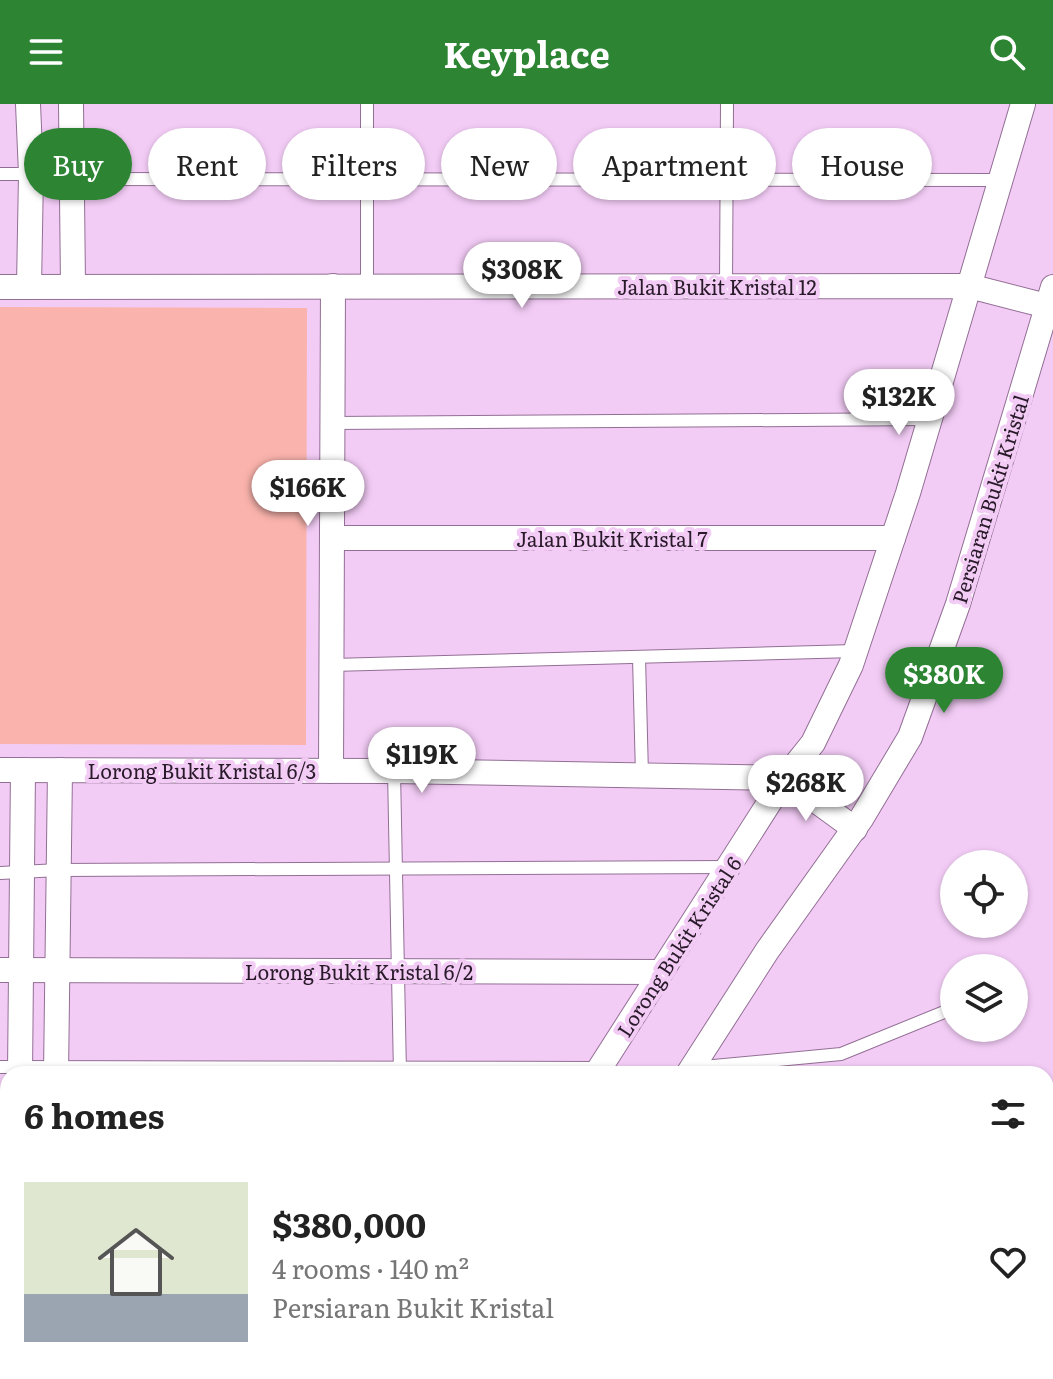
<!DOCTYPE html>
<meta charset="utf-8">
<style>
body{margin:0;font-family:Literata,serif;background:#f6f6f6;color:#222;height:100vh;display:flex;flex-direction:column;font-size:30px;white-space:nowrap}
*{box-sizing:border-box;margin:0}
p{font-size:26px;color:#767676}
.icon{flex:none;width:44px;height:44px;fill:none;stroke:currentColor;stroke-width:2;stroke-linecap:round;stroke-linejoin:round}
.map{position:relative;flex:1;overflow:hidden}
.side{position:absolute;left:0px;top:962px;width:1054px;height:314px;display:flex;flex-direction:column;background:#fff;border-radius:24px 24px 0 0;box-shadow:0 2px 6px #0004}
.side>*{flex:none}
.hud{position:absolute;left:24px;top:24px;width:1006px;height:72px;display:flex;gap:16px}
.buttons{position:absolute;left:940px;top:746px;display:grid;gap:16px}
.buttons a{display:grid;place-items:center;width:88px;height:88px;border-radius:50%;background:#fff;box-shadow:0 2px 6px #0004;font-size:40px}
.price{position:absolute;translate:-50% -68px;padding:0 18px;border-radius:28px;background:#fff;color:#222;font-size:26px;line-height:52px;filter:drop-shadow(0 2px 4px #0008)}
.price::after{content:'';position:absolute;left:50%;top:48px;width:24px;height:18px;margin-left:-12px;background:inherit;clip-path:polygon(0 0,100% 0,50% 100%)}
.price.current{background:#2d8534;color:#fff}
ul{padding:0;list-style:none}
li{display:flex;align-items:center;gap:24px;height:200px;padding:0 24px}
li+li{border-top:2px solid #e0e0e0}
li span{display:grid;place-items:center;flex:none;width:224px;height:160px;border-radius:0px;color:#555}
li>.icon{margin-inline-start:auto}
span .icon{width:96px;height:96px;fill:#fffc;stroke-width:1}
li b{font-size:34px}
h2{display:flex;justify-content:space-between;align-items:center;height:96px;padding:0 24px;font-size:34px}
.tag{padding:0 28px;border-radius:36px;background:#fff;box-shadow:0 2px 6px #0004;font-size:28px;line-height:72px}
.tag.current{background:#2d8534;color:#fff}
header{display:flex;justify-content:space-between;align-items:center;height:104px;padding:0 24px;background:#2d8534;color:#fff;font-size:36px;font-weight:700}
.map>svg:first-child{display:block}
</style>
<header><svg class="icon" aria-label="menu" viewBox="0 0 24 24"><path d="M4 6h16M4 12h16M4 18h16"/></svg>Keyplace<svg class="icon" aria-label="search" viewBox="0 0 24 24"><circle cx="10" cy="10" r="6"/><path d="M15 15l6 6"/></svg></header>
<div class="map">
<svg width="1053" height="1275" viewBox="0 0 1053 1275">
<rect width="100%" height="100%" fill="#f3ccf6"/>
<polygon fill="#fbb4ad" points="0,203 307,204 306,641 0,640"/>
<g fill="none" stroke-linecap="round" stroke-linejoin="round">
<g stroke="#926f94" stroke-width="14">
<g id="lane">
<polyline points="367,0 367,182"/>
<polyline points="0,70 31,70"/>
<polyline points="72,75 1000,76"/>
<polyline points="726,182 727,0"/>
<polyline points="333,319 930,315"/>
<polyline points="639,553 642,671"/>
<polyline points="332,561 855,547"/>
<polyline points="394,667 400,970"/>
<polyline points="0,769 59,766 729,763"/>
<polyline points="0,963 600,964"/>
<polyline points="692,964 841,950 954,904"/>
<polyline points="0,1163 8,1163"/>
<polyline points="1046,1265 1053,1271"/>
</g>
</g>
<g stroke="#926f94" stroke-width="26">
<g id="street">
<polyline points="28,0 31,70 29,183"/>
<polyline points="71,0 73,182"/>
<polyline points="0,183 969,182 1047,202"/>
<polyline points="332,434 893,434"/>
<polyline points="0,666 394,667 785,674 855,725"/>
<polyline points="331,667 333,182"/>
<polyline points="0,866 661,868"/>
<polyline points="20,970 23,666"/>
<polyline points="56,970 60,666"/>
<polyline points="596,970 785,674 813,639 851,561 908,389 1023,0"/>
<polyline points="688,970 767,847 861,715 910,633 958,500 1053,183"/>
<polyline points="0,1066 8,1066"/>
<polyline points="1046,1125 1053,1132"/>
<polyline points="0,1261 8,1261"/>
<polyline points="428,1268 438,1275"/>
<polyline points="615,1268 623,1275"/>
<polyline points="910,1268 918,1275"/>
<polyline points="493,1275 497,1268"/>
<polyline points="560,1275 565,1268"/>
<polyline points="875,1275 882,1268"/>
</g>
</g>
<use href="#lane" stroke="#fff" stroke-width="12"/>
<use href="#street" stroke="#fff" stroke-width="24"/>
</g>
<g text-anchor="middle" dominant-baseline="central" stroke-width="8" stroke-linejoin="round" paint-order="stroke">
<g font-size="20" fill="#281a29" stroke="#f3ccf6">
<text x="717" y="182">Jalan Bukit Kristal 12</text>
<text transform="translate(989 395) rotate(-73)">Persiaran Bukit Kristal</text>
<text x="612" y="434">Jalan Bukit Kristal 7</text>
<text x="202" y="666">Lorong Bukit Kristal 6/3</text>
<text transform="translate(678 842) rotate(-57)">Lorong Bukit Kristal 6</text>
<text x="359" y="867">Lorong Bukit Kristal 6/2</text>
</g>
</g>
</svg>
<div class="buttons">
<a><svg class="icon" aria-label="locate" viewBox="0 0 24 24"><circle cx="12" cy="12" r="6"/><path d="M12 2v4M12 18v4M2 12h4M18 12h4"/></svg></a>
<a><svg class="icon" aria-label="layers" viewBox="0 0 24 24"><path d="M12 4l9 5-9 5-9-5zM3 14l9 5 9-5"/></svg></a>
</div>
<b class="price" style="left:522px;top:206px">$308K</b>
<b class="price" style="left:899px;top:333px">$132K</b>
<b class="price" style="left:308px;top:424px">$166K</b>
<b class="price current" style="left:944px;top:611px">$380K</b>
<b class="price" style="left:422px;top:691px">$119K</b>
<b class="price" style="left:806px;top:719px">$268K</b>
<div class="hud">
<a class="tag current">Buy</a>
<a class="tag">Rent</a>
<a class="tag">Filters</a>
<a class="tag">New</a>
<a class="tag">Apartment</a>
<a class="tag">House</a>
</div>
<section class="side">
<h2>6 homes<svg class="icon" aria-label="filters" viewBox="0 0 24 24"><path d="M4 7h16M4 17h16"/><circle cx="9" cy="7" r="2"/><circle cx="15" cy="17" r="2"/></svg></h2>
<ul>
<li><span style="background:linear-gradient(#dfe7d0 70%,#9aa5b1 0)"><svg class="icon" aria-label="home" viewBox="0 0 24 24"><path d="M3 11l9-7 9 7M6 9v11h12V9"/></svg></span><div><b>$380,000</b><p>4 rooms · 140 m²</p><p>Persiaran Bukit Kristal</p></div><svg class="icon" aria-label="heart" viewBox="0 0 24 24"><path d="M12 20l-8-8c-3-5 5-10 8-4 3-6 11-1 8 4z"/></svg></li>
</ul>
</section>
</div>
